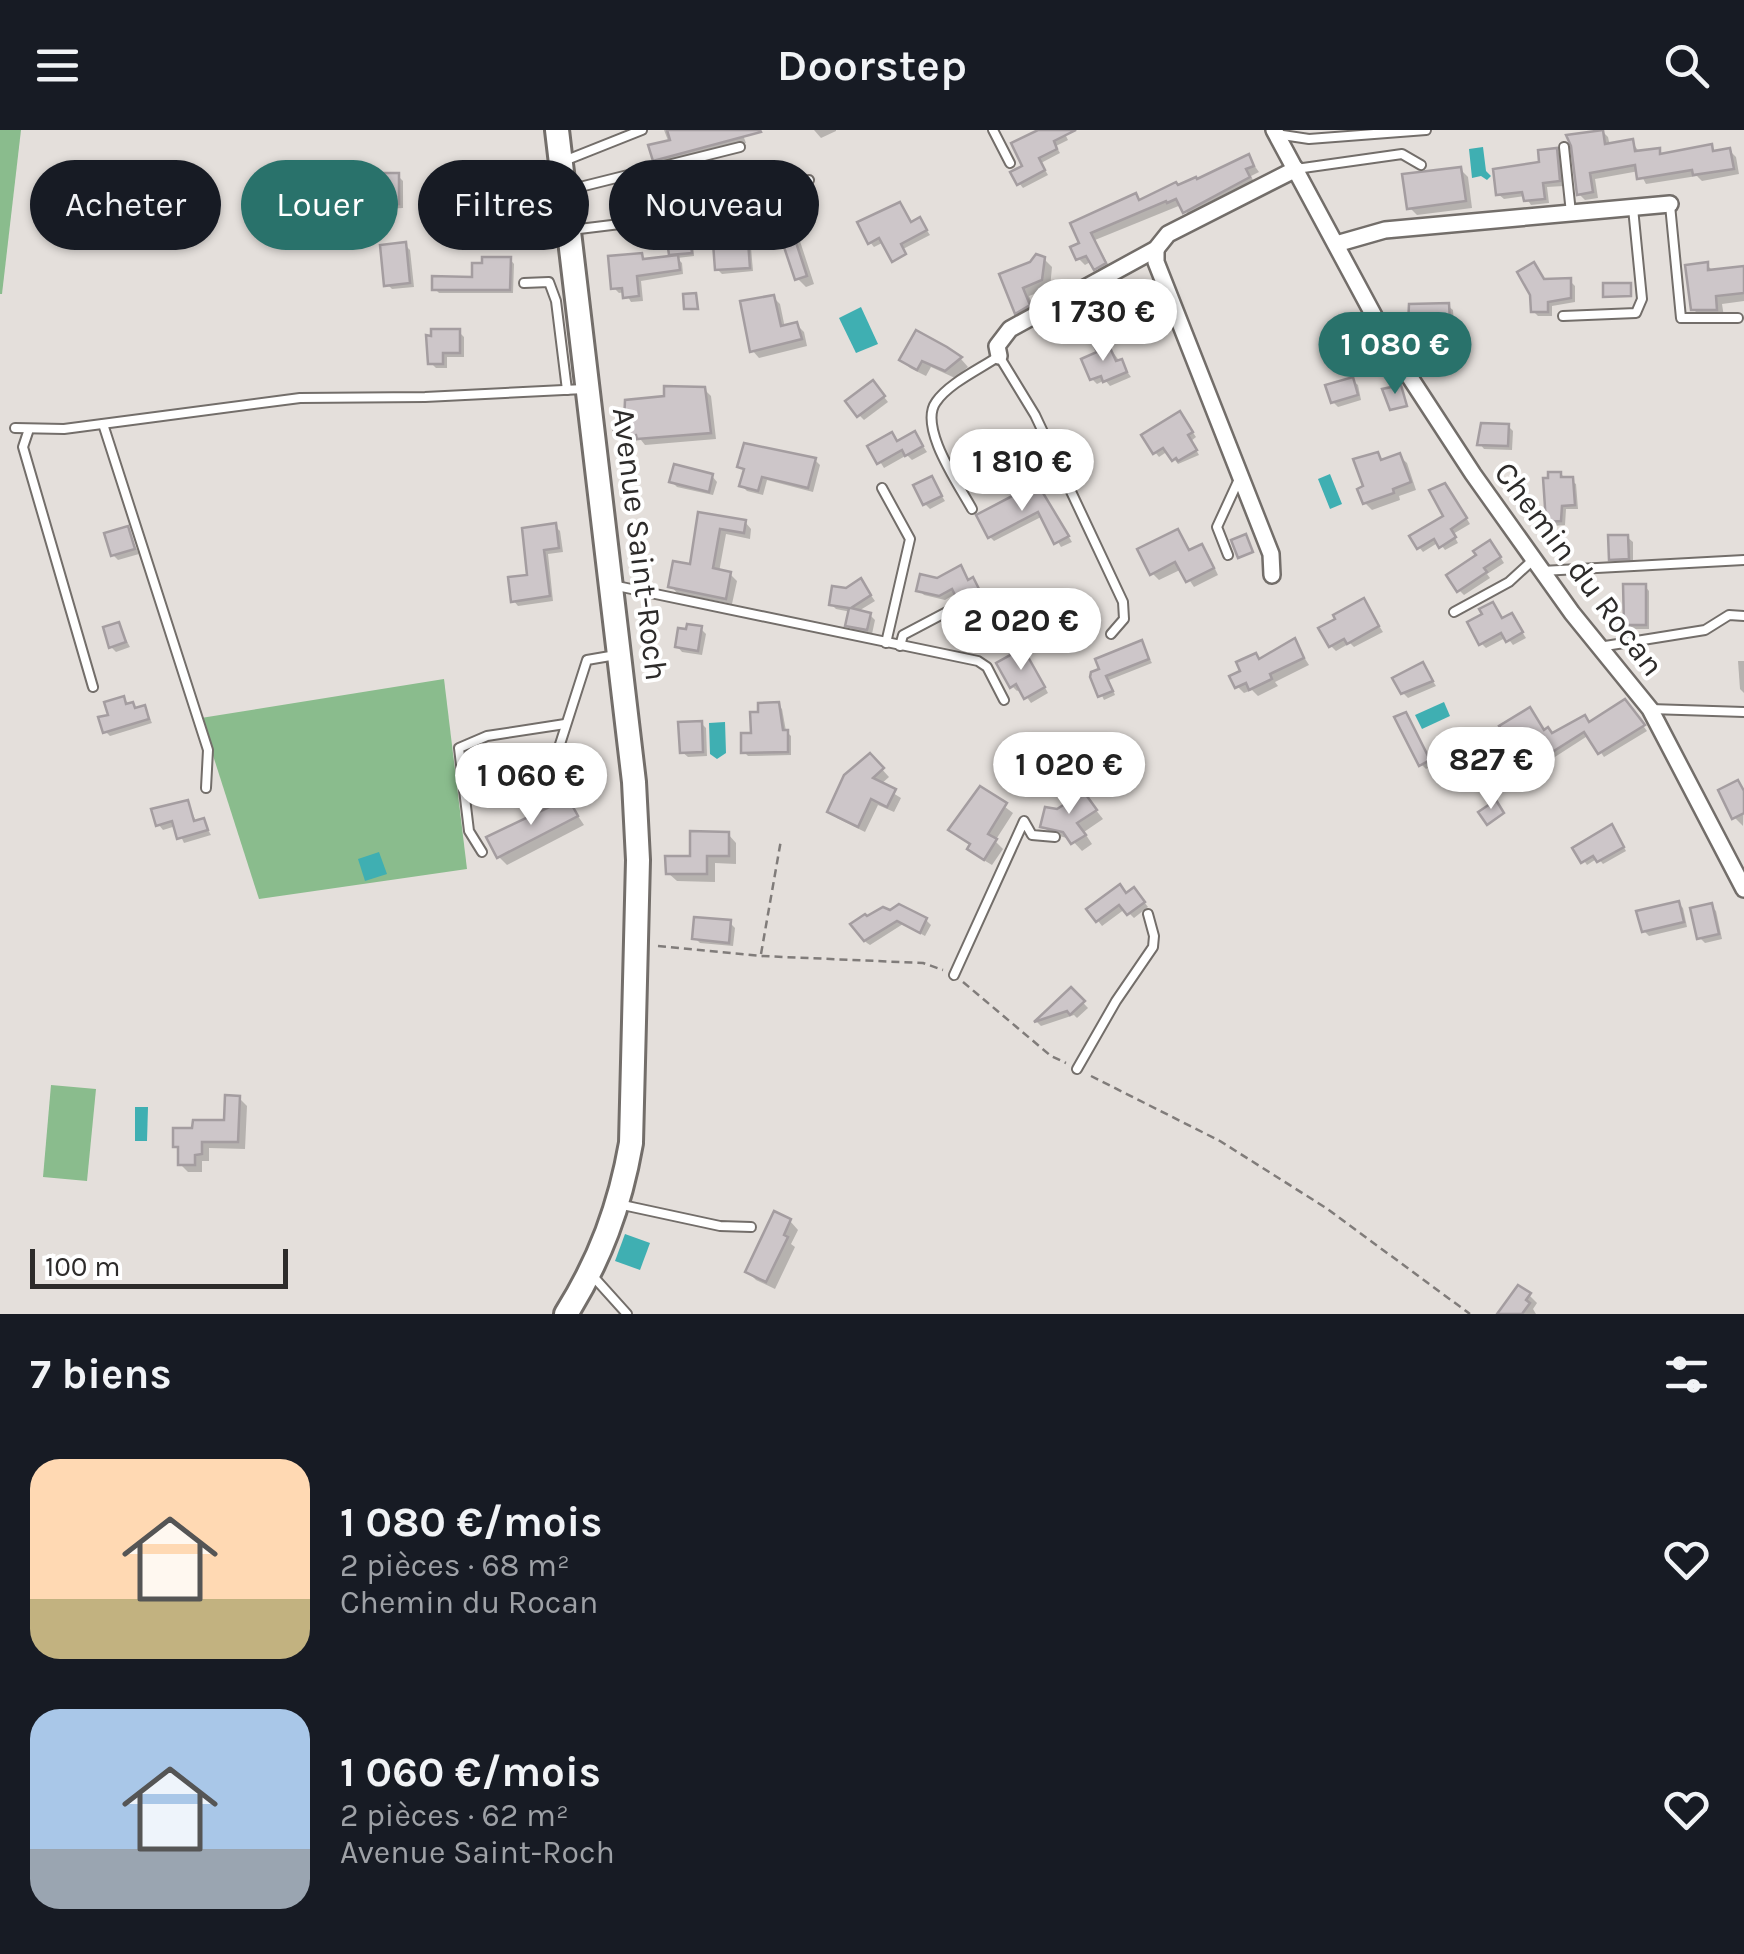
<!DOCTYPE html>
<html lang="fr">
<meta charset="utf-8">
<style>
body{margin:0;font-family:Karla,sans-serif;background:#242831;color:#f1f3f6;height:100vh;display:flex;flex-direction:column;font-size:38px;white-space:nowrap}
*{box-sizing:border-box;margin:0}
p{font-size:32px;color:#9ea1a6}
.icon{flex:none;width:55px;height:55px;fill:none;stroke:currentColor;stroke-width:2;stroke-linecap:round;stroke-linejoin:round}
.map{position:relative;height:1184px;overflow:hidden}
.sheet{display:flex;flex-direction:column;background:#171b24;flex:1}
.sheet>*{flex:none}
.top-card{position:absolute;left:30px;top:30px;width:1000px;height:90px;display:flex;gap:20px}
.scale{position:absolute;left:30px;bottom:25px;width:258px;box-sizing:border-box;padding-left:10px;border:5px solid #2d2b2a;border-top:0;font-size:28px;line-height:35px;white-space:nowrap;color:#2d2b2a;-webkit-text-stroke:8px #fff;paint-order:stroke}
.price{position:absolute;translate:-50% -85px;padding:0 22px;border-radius:35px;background:#fff;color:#222;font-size:32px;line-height:65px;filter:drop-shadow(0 2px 5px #0008)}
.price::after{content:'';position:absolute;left:50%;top:60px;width:30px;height:22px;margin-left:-15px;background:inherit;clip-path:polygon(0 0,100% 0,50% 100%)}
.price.current{background:#29726b;color:#fff}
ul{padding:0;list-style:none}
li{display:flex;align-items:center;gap:30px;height:250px;padding:0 30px}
li span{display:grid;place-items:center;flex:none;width:280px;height:200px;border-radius:30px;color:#555}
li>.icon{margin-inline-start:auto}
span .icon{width:120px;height:120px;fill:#fffc;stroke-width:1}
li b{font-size:42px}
h2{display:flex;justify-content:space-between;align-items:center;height:120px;padding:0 30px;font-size:42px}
.pill{padding:0 35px;border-radius:45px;background:#171b24;box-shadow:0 2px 8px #0004;font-size:35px;line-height:90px}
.pill.current{background:#29726b;color:#fff}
header{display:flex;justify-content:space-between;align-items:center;height:130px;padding:0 30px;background:#171b24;font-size:45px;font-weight:600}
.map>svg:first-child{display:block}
</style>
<header><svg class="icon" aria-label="menu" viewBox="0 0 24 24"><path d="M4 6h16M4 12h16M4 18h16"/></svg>Doorstep<svg class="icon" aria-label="search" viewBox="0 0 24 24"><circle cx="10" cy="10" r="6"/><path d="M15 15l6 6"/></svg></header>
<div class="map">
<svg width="1744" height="1184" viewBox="0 0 1744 1184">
<rect width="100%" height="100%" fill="#e4dfdb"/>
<g fill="#8abc8d">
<polygon points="0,0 21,0 2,164 0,164"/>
<polygon points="444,549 467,739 259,769 201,588"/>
<polygon points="51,955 96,959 87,1051 43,1047"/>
</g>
<g fill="#3fafb2">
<polygon points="1483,17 1486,41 1491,46 1487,50 1481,46 1472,48 1469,19"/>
<polygon points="861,177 878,214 856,223 839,188"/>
<polygon points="1330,344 1342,374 1330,379 1318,349"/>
<polygon points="1444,572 1450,586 1422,599 1415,585"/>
<polygon points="725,592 726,623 717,629 710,624 709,593"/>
<polygon points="379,722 387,744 365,751 358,729"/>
<polygon points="135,977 148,977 147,1011 135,1011"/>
<polygon points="625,1104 650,1113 640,1140 615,1131"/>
</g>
<g fill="#0003">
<polygon points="664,0 741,0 746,13 660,35 655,30 669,13"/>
<polygon points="814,0 836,0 836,1 821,8"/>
<polygon points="1044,0 1063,0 1068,10 1056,16 1060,23 1041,33 1048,45 1023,58 1019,53"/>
<polygon points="1602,1 1608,7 1610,16 1632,12 1640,23 1659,20 1664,26 1711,17 1718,23 1730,21 1736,27 1739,44 1702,51 1697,46 1646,54 1639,41 1595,49 1598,68 1585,70 1579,64"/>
<polygon points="1556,20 1561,25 1564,56 1547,57 1549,73 1531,75 1525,66 1504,69 1498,64 1542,34"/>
<polygon points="1248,27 1259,42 1251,46 1255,54 1191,88 1181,75 1095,110 1111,140 1102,145 1092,131 1085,135 1079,129 1083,114 1073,94 1136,66 1141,72 1198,52"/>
<polygon points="747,37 752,42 760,66 735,75 730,70"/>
<polygon points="1460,39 1468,47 1472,78 1417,85 1410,78"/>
<polygon points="398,46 403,51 403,78 367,80 362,75"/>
<polygon points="796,66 804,74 812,97 797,102 814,154 806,157 797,148 772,74"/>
<polygon points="304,72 309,81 348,82 353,87 353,98 295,100 290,95"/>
<polygon points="900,75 912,94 920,90 930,105 903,119 884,112 874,117 870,112"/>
<polygon points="689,107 693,112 694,126 677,128 682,133 683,144 641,151 643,171 631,172 625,162 619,163 614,158 642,125 647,131 675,128 671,124"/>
<polygon points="747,114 751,118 753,141 722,144 717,139"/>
<polygon points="405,115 410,120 414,157 392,159 387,154"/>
<polygon points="510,129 514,134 513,163 439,163 435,159 474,149 485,136"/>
<polygon points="1044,129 1052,137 1050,158 1029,166 1036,184 1025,190 1017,182 1002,145"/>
<polygon points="1707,135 1714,142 1744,140 1744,171 1722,174 1724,187 1701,187 1693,179"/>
<polygon points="1545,151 1570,151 1575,156 1575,172 1552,176 1552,186 1538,186 1533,181"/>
<polygon points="773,167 780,174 785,198 797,195 804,202 807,216 759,228 752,220"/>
<polygon points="1448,176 1453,180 1454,196 1415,199 1410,194"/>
<polygon points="459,202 464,207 464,227 447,227 447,238 436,238 431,233"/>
<polygon points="916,204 961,229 968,237 955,248 931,237 926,246 910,238 902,230"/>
<polygon points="1107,214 1131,247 1110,256 1105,250 1097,254 1092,249"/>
<polygon points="1352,250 1358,255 1361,270 1338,277 1333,272"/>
<polygon points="877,258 888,272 864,290 859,285"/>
<polygon points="704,259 711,266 716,309 645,315 641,310 623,312 617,306 627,295"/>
<polygon points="1184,289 1196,307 1191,311 1199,325 1178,334 1168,321 1159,327 1155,322"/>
<polygon points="1508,296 1513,301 1512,320 1484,319 1480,314"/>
<polygon points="915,304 927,322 912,330 907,325 884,338 871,317 892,305 899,314"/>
<polygon points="1377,325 1384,332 1399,326 1407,333 1416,360 1399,366 1400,370 1372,380 1365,373"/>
<polygon points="815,330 820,335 813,362 767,350 763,365 747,361 742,356 746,342 740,336"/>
<polygon points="1560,344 1576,354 1578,379 1566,379 1565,395 1553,396 1548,391"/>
<polygon points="712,346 717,352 713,365 677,357 672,352"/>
<polygon points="931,349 945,371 930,379 925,374"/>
<polygon points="1041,361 1072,412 1061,417 1043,386 994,411 990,407"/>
<polygon points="1450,361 1470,394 1453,404 1458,413 1445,420 1439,412 1423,422 1419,417 1446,386"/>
<polygon points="701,385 745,392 751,399 750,409 726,404 719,442 730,444 737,451 732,474 677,463 671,456 692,437"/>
<polygon points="555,396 560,401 563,422 548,424 553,471 518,476 513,470 530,447"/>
<polygon points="127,399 139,424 118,430 113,425"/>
<polygon points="1178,402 1191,422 1201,417 1208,424 1218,445 1194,457 1182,439 1159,450 1152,443"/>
<polygon points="1627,407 1633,412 1633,433 1617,434 1612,429"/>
<polygon points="1495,418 1504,433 1487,444 1490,448 1464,465 1459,460 1479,426"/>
<polygon points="960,438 984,467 969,474 957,463 945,470 924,465 919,460"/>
<polygon points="1645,456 1649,461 1649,499 1631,499 1626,494"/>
<polygon points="865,457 875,471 857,482 870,485 875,490 872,504 853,500 848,495 851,482 836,479 831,474 846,461"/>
<polygon points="1364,472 1383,502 1354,517 1350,513 1336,521 1331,516"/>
<polygon points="1512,486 1526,508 1513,515 1507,507 1486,518 1481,513"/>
<polygon points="118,495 130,517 116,522 111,517"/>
<polygon points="701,499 706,504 702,525 682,522 677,516"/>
<polygon points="1294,511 1309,535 1275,552 1278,556 1258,566 1252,560 1244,563 1237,556 1261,531"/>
<polygon points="1141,513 1152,533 1109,550 1115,565 1104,570 1093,547"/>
<polygon points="1028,526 1048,563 1031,573 1021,559 1017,561 1012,556"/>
<polygon points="1738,531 1744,531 1744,563 1740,559"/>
<polygon points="1423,535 1436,556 1408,568 1403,563"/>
<polygon points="123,569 138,580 145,578 152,593 110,606 105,601"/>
<polygon points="778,575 782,579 786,601 791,606 791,625 748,626 744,622 753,606"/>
<polygon points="1629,577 1647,601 1604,627 1589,605 1544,634 1529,612 1519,619 1503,597 1553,606 1590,594"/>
<polygon points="1406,585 1433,635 1426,639 1421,634"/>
<polygon points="701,593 706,598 707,626 688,627 682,622"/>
<polygon points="870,626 889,647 880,655 901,668 894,682 878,675 865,702 837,688 830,681"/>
<polygon points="1738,653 1744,659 1743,696 1734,687"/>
<polygon points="981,659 1013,683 995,711 1003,719 992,735 977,726 972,716 951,700"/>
<polygon points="1084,665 1103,689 1084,702 1092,714 1082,721 1071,709 1051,704 1043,696"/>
<polygon points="568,671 584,695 507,735 499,727"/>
<polygon points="187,673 197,693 203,691 211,705 184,713 176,696 163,700 159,695"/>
<polygon points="1615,701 1626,721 1603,734 1598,728 1587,735 1576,719"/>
<polygon points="728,704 736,713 736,734 715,733 715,752 677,751 668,743"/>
<polygon points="1127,765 1139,765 1148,777 1134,788 1125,779 1102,796 1089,779"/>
<polygon points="1678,773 1683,778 1687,797 1649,806 1644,801"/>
<polygon points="1711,776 1716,781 1722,809 1705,813 1700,808"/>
<polygon points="890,782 926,790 931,795 925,806 903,794 870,815 867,813 861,807"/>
<polygon points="730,793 735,798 733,816 700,813 695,808"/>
<polygon points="1071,860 1088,878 1077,888 1074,885 1041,896 1037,892"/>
<polygon points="239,968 247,976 245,1019 209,1018 209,1031 202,1031 202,1042 188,1042 180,1034 181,1021 176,1016 195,1000 227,993"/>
<polygon points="790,1091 798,1100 791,1114 795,1117 775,1159 756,1150 748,1142"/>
<polygon points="1529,1165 1537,1173 1533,1179 1536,1184 1501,1184"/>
</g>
<g fill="#cdc6c9" stroke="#a49da0" stroke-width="2.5">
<polygon points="667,0 760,0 761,2 653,31 648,15 670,10"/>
<polygon points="1038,0 1076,0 1054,11 1057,19 1039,28 1045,40 1017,55 1010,42 1022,36 1011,13"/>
<polygon points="1603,0 1605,14 1633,9 1635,21 1660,18 1660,24 1712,14 1713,21 1730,18 1734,39 1693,45 1692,40 1637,49 1635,35 1590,43 1593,62 1577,65 1571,16 1566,5"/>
<polygon points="1557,18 1560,51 1543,53 1545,69 1524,71 1522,62 1496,65 1493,39 1539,32 1538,20"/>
<polygon points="1249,24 1254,36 1246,39 1250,47 1183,83 1176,69 1167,73 1166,71 1091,103 1106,133 1094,140 1086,126 1076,130 1070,117 1079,113 1070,93 1136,63 1139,70 1176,52 1178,55 1196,47 1197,49"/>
<polygon points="748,34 756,61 727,71 720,43"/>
<polygon points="1461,37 1466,71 1407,79 1402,44"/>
<polygon points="371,43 399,43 399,74 360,76 360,48 371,48"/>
<polygon points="797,63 805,89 790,94 807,146 795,150 769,72"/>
<polygon points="305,70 305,79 349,80 349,94 287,96 287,71"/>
<polygon points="900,72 911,92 920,87 927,100 901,114 906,124 892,132 879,108 868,114 857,92"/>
<rect x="514" y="102" width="16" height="14"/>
<polygon points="690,105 692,123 669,125 667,111 674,110 673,106"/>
<polygon points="748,111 750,138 715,140 713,113"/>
<polygon points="406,112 410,153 384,156 380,115"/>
<polygon points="642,123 643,129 678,125 680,140 637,146 639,166 623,168 622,158 611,159 608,126"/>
<polygon points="1036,124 1045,127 1042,150 1023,158 1030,175 1015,184 999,144 1030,132"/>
<polygon points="482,127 511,127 510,160 432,160 432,146 472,147 472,133 482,133"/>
<polygon points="1534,132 1544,149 1571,148 1571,168 1548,172 1548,182 1531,182 1530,165 1517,142"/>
<polygon points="1708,132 1708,140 1744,136 1744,163 1716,166 1717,180 1691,180 1685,135"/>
<polygon points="1603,153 1631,153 1631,166 1603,167"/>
<polygon points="696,163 698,179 684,179 683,164"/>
<polygon points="774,165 781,196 797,192 802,209 750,222 740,171"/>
<polygon points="1449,173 1450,192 1408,195 1409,174"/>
<polygon points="431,199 460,199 460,223 443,223 443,234 428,234 426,205 431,206"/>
<polygon points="916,200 947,217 962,227 945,241 922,231 917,240 899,230"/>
<polygon points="1107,211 1116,231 1122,229 1127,242 1103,252 1101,246 1090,250 1081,229 1097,222 1094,216"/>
<polygon points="1353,247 1358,265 1331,273 1325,255"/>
<polygon points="873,250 885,266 857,287 845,271"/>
<polygon points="1401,255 1407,276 1390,280 1382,259"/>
<polygon points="664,256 705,257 711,303 637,309 636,305 614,307 613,294 624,293 625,270 664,266"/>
<polygon points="1180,281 1193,302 1188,305 1197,320 1178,331 1176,328 1172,331 1163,318 1153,324 1141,305"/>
<polygon points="1481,293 1509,294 1508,316 1477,315"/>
<polygon points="915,301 923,316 905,326 902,320 877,334 867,316 892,302 897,311"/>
<polygon points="744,313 816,328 808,358 762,347 758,361 739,356 744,339 737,337"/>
<polygon points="1378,322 1381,330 1400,323 1411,352 1393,359 1394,363 1363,374 1357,359 1363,356 1353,329"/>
<polygon points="674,334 713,344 709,362 669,352"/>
<polygon points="1548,342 1561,342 1561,347 1573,347 1575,375 1562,376 1561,391 1546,392 1543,348 1548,348"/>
<polygon points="932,346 942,366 923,375 913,355"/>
<polygon points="1037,353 1069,406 1054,414 1038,382 988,408 976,385"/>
<polygon points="1445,353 1467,388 1451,399 1456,407 1439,418 1434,409 1417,419 1409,406 1443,386 1429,360"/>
<polygon points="698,382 746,390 744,403 720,399 713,438 731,442 726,469 668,457 673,431 690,434"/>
<polygon points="556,393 559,418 544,420 550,466 511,472 508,447 527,445 522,398"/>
<polygon points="128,396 135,419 111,426 104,403"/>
<polygon points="1178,399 1189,420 1202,414 1214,438 1186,452 1175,432 1150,445 1137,419"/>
<polygon points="1246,404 1253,422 1238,428 1231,410"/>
<polygon points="1608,405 1628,405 1629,429 1609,430"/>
<polygon points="1490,410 1501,427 1484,438 1487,442 1457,462 1446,445 1476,425 1473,421"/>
<polygon points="961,435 968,450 973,447 980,461 963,470 957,469 952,459 939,466 916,461 920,444 937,448"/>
<polygon points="861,448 871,465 851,478 871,483 867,500 845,496 849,478 829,475 832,456 846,458"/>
<polygon points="1623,454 1646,454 1646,495 1624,495"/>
<polygon points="1364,468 1379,496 1347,514 1344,509 1329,517 1318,498 1335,489 1333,485"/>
<polygon points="1493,472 1502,488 1512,483 1523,502 1506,512 1501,503 1479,515 1467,492 1482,484 1479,479"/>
<polygon points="119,492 126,512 109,518 103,497"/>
<polygon points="687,494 702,496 698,521 675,517 678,498 686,499"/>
<polygon points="1295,508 1304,528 1270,544 1272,549 1249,560 1246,553 1235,558 1229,546 1240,541 1236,532 1256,523 1259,529"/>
<polygon points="1142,510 1149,529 1106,546 1113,561 1098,567 1090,547 1091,542 1099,539 1095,529"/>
<polygon points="1023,518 1045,557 1024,569 1016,554 1010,558 996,533"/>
<polygon points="1423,532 1433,551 1401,564 1392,548"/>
<polygon points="124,566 126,574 133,572 135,578 145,575 149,589 103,603 98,587 108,585 104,572"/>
<polygon points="1625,569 1645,595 1598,624 1584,602 1538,631 1524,608 1512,616 1499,596 1530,577 1544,600 1548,597 1552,603 1585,585 1589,592"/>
<polygon points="779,572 783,600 788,600 788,622 741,623 741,603 751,603 750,582 758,582 758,573"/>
<polygon points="1406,582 1430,630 1419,636 1394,587"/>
<polygon points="702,591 703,622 680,623 678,592"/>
<polygon points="870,623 884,638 873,648 896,659 887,677 871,669 858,697 827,682 844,645"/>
<polygon points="1738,650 1744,661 1744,683 1732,689 1718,660"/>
<polygon points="980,656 1007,673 988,704 997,709 984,730 967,719 970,714 948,700"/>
<polygon points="1084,662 1097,680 1077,693 1086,705 1071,714 1063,702 1040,697 1045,677 1057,679"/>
<polygon points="568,668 578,686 497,728 486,707"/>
<polygon points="188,670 194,691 204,688 208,700 177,709 172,691 156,696 151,679"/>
<polygon points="1496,670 1504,683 1487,695 1478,682"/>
<polygon points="1612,694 1624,717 1597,732 1593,726 1581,733 1572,718"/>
<polygon points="690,701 729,702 729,726 707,726 707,744 666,744 665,726 690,726"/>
<polygon points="1120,754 1126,763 1134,757 1145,772 1127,785 1119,775 1096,792 1086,779"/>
<polygon points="1679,771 1684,792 1642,802 1636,781"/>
<polygon points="1712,773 1719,804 1697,809 1690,778"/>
<polygon points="899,774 927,788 920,803 897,791 864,811 850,794 865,784 867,786 883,777 890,780"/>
<polygon points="694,787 731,790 729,813 692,809"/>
<polygon points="1071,857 1085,871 1070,885 1067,881 1034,892"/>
<polygon points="225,965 240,966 238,1012 202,1012 202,1024 195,1025 195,1035 178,1035 178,1017 173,1017 173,998 192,998 193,990 224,990"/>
<polygon points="774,1081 791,1089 784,1105 788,1107 766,1152 745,1142"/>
<polygon points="1518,1155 1531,1163 1526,1170 1530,1173 1522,1184 1497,1184"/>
</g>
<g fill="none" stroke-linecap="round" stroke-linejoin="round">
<g stroke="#736e6a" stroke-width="12">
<g id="service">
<polyline points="993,0 1010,33"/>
<polyline points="1276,4 1309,9 1426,0"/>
<polyline points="1564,17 1571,83"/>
<polyline points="564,31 642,0"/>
<polyline points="1296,39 1402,24 1421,35"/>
<polyline points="568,60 740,17"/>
<polyline points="1670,75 1681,188 1738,188"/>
<polyline points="571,100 661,89 696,90 809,50"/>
<polyline points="524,153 549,152 556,171 567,260"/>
<polyline points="1563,186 1636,183 1642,169 1633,78"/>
<polyline points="103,294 208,620 206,658"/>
<polyline points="15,298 64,299 300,268 425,267 584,259"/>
<polyline points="29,299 23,317 93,557"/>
<polyline points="882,358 910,409 886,513"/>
<path d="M 972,379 C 959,355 918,297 936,272 C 949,253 980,239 999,226 L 1035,285 L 1123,472 L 1124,489 L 1111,504"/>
<polyline points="1228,425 1217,397 1240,347"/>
<polyline points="1542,441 1744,430"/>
<polyline points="617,456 978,531 987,537 1004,570"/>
<polyline points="1454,482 1509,452 1533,430"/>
<polyline points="900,516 903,505 958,476"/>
<polyline points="1599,517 1705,500 1729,485 1744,486"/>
<polyline points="1650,579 1744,582"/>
<polyline points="545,661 587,530 616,525"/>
<polyline points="482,722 469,701 459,618 487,606 565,594"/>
<polyline points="954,845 1024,691 1032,705 1055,707"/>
<polyline points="1077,939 1116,871 1153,817 1154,806 1148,784"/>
<polyline points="618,1074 720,1096 751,1097"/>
<polyline points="591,1144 627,1184"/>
</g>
</g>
<g stroke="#736e6a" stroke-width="20">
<g id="minor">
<polyline points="1274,0 1394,223 1473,344 1572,483 1650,579 1744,759"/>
<polyline points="1336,114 1385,100 1670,74"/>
<polyline points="1156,119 1156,132 1271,424 1272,445"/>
<polyline points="999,226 997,216 1010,199 1156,119 1168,104 1296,39"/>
</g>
</g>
<g stroke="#736e6a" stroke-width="28">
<path id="primary" d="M 557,0 L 634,652 L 638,730 L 631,1013 C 620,1076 600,1130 566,1184"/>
</g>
<g stroke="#807c7a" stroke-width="2.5" stroke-dasharray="8 5" stroke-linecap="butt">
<polyline points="658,816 761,826 923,833 943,840"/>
<polyline points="761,824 781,710"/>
<polyline points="963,852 1051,926 1066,933"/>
<polyline points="1091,946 1220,1011 1326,1078 1470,1184"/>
</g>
<use href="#service" stroke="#fff" stroke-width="8"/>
<use href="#minor" stroke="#fff" stroke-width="15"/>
<use href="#primary" stroke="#fff" stroke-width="22"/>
</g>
<g text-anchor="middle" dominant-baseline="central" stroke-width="8" stroke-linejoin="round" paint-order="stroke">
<g font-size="32" fill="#2d2b2a" stroke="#fff">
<text transform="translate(640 414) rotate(83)">Avenue Saint-Roch</text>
<text transform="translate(1579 439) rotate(53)">Chemin du Rocan</text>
</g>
</g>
</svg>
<div class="scale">100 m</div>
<b class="price" style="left:1103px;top:234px">1 730 €</b>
<b class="price current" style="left:1395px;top:267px">1 080 €</b>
<b class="price" style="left:1022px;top:384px">1 810 €</b>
<b class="price" style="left:1021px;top:543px">2 020 €</b>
<b class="price" style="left:1491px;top:682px">827 €</b>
<b class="price" style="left:1069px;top:687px">1 020 €</b>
<b class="price" style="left:531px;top:698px">1 060 €</b>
<div class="top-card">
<a class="pill">Acheter</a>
<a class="pill current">Louer</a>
<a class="pill">Filtres</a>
<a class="pill">Nouveau</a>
</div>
</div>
<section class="sheet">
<h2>7 biens<svg class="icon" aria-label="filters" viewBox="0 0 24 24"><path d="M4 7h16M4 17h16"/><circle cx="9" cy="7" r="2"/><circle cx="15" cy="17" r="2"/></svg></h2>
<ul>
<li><span style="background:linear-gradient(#ffd9b3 70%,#c2b280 0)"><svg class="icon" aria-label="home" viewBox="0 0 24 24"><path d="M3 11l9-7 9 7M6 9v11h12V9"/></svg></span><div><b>1 080 €/mois</b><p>2 pièces · 68 m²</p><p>Chemin du Rocan</p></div><svg class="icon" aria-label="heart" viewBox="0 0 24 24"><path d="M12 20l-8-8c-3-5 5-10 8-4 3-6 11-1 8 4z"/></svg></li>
<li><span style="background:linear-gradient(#a9c7e8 70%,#9aa5b1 0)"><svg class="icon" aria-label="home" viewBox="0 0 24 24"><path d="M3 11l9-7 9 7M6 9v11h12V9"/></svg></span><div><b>1 060 €/mois</b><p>2 pièces · 62 m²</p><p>Avenue Saint-Roch</p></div><svg class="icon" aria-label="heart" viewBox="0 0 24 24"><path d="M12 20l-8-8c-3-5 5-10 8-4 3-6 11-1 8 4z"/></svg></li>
</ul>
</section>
